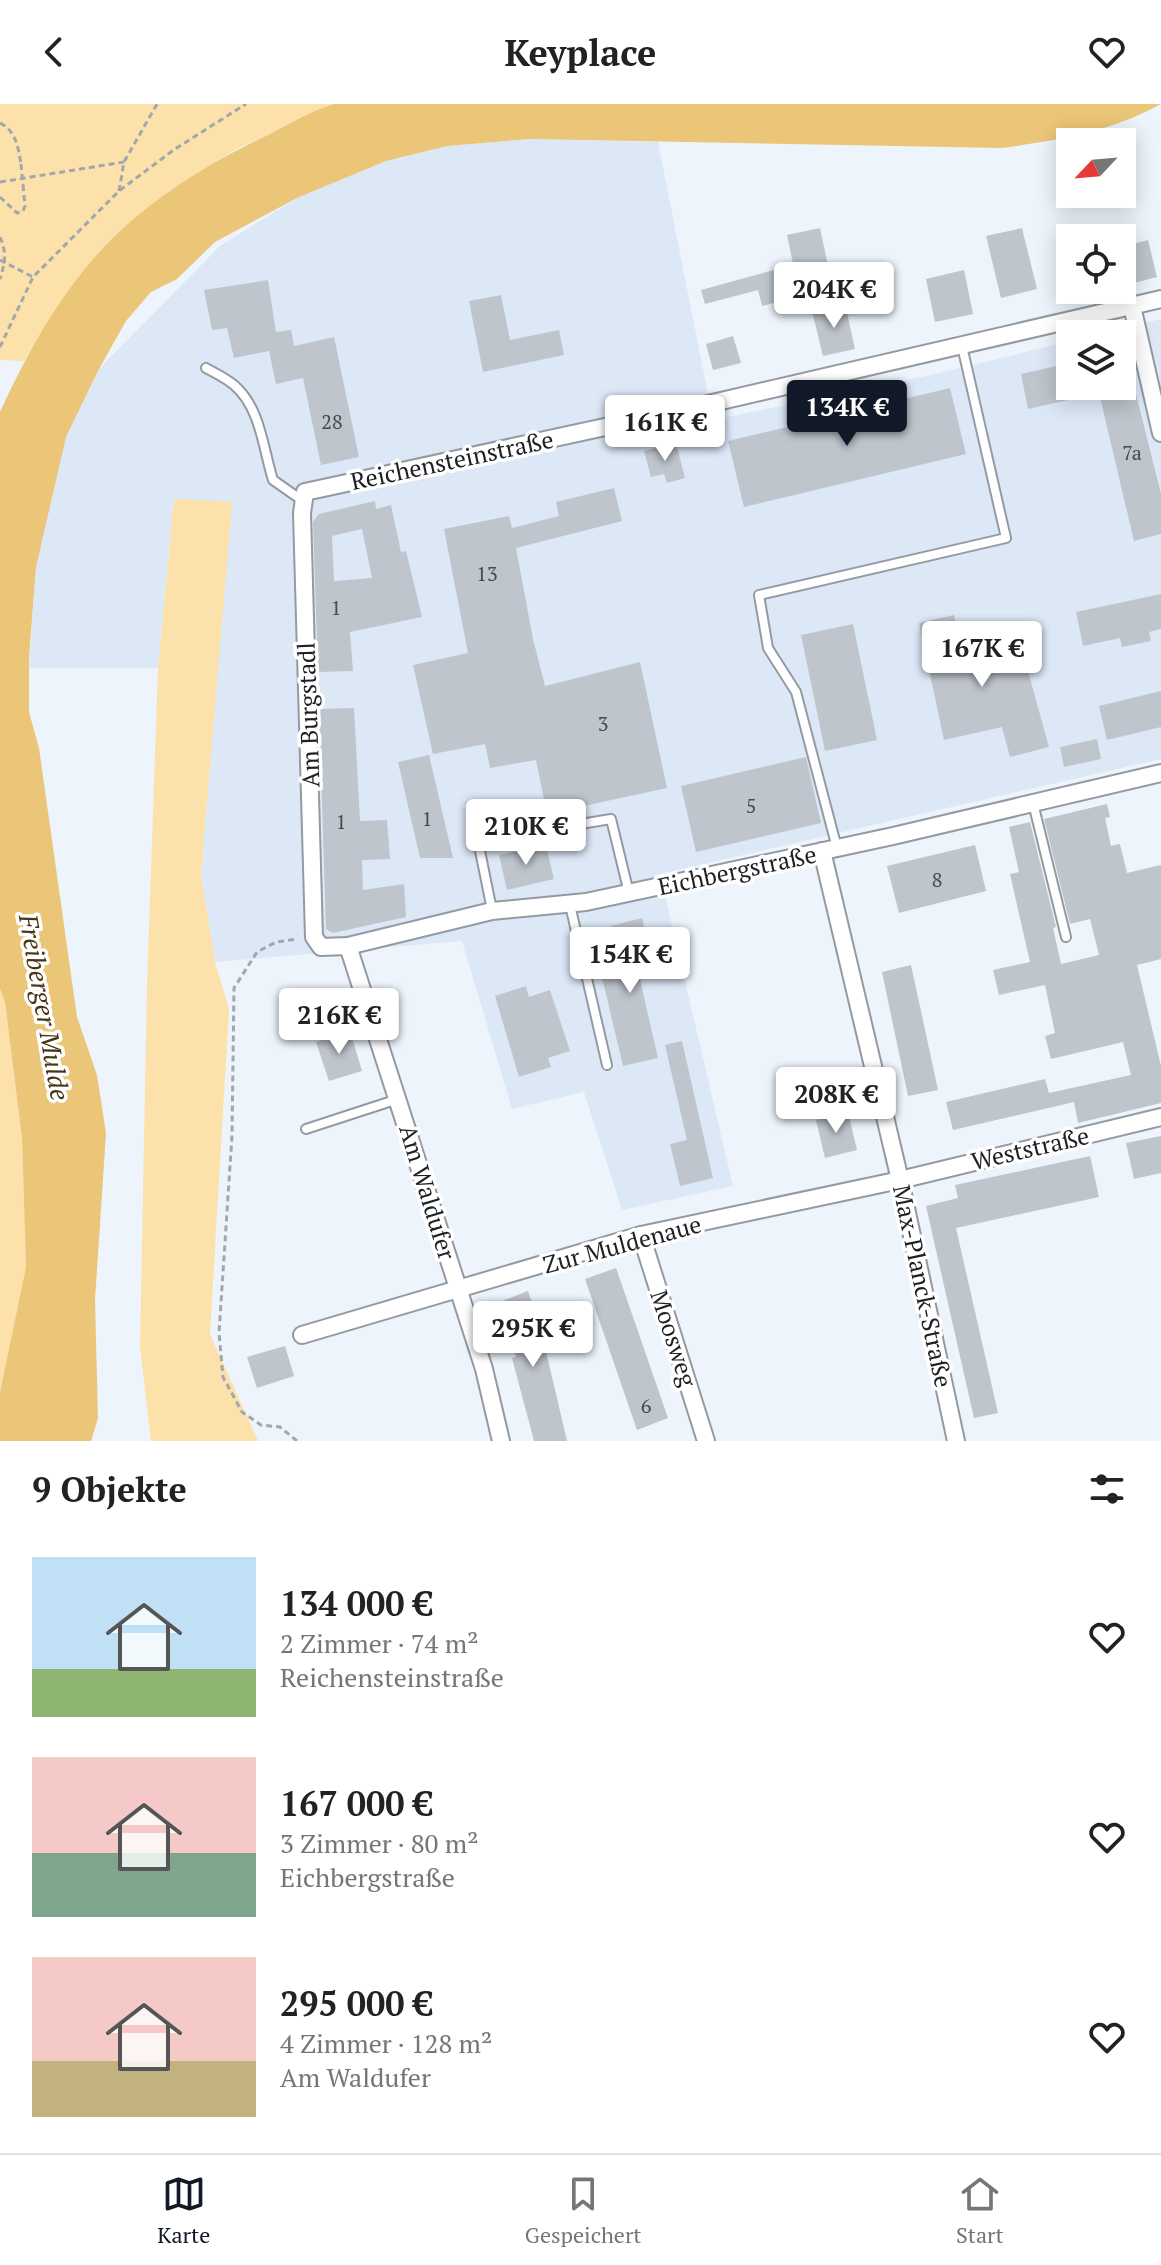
<!DOCTYPE html>
<html lang="de">
<meta charset="utf-8">
<style>
body{margin:0;font-family:"PT Serif",serif;background:#f2f2f2;color:#222;height:100vh;display:flex;flex-direction:column;font-size:30px;white-space:nowrap}
*{box-sizing:border-box;margin:0}
p{font-size:26px;color:#767676}
.icon{flex:none;width:44px;height:44px;fill:none;stroke:currentColor;stroke-width:2;stroke-linecap:round;stroke-linejoin:round}
.map{position:relative;height:1337px;overflow:hidden}
.side{display:flex;flex-direction:column;background:#fff;flex:1}
.side>*{flex:none}
.needle{width:52px;rotate:244deg}
.buttons{position:absolute;left:1056px;top:24px;display:grid;gap:16px}
.buttons a{display:grid;place-items:center;width:80px;height:80px;border-radius:0px;background:#fff;box-shadow:0 4px 20px #0003;font-size:40px}
.price{position:absolute;translate:-50% -68px;padding:0 18px;border-radius:8px;background:#fff;color:#222;font-size:26px;line-height:52px;filter:drop-shadow(0 2px 4px #0008)}
.price::after{content:'';position:absolute;left:50%;top:48px;width:24px;height:18px;margin-left:-12px;background:inherit;clip-path:polygon(0 0,100% 0,50% 100%)}
.price.current{background:#111827;color:#fff}
ul{padding:0;list-style:none}
li{display:flex;align-items:center;gap:24px;height:200px;padding:0 32px}
li span{display:grid;place-items:center;flex:none;width:224px;height:160px;border-radius:0px;color:#555}
li>.icon{margin-inline-start:auto}
span .icon{width:96px;height:96px;fill:#fffc;stroke-width:1}
li b{font-size:34px}
h2{display:flex;justify-content:space-between;align-items:center;height:96px;padding:0 32px;font-size:34px}
header{display:flex;justify-content:space-between;align-items:center;height:104px;padding:0 32px;background:#fff;font-size:36px;font-weight:600}
.menu{display:flex;justify-content:space-around;align-items:center;height:112px;border-top:2px solid #e0e0e0;background:#fff;font-size:22px;color:#767676}
.menu a{display:grid;justify-items:center;gap:4px}
.menu .current{color:#111827}
.map>svg:first-child{display:block}
</style>
<header><svg class="icon" aria-label="back" viewBox="0 0 24 24"><path d="M15 5l-7 7 7 7"/></svg>Keyplace<svg class="icon" aria-label="heart" viewBox="0 0 24 24"><path d="M12 20l-8-8c-3-5 5-10 8-4 3-6 11-1 8 4z"/></svg></header>
<div class="map">
<svg width="1161" height="1337" viewBox="0 0 1161 1337">
<rect width="100%" height="100%" fill="#edf4fc"/>
<polygon fill="#dde8f7" points="530,35 658,38 713,316 931,271 1070,237 1070,282 1122,282 1122,230 1100,230 1161,215 1161,655 660,770 733,1082 622,1106 584,988 512,1005 462,837 215,858 201,771 231,399 174,395 158,564 29,564 36,463 48,402 66,333 99,265 220,142 297,94 386,57 447,42"/>
<g fill="#fde1aa">
<polygon points="0,0 334,0 235,46 172,85 115,132 69,187 24,257 0,256"/>
<polygon points="174,395 232,398 201,771 215,858 229,905 210,1230 258,1337 151,1337 140,1243 147,882 158,564"/>
<polygon points="0,885 5,898 22,1034 26,1164 0,1288"/>
</g>
<path fill="#ecc678" d="M 334,0 L 1161,0 C 1111,28 1058,36 1002,44 L 530,35 L 447,42 L 386,57 L 297,94 L 215,138 L 177,175 L 151,188 L 126,217 L 99,265 L 66,333 L 36,463 L 29,554 L 29,608 L 39,644 L 77,913 L 97,971 L 106,1029 L 95,1196 L 98,1314 L 91,1337 L 0,1337 L 0,1288 L 26,1163 L 22,1034 L 5,898 L 0,885 L 0,308 C 29,245 65,180 116,131 C 160,89 213,57 268,31 C 289,20 311,7 334,0 Z"/>
<g fill="#bfc5cd" fill-rule="evenodd">
<polygon points="820,124 828,162 795,169 787,131"/>
<polygon points="1022,124 1037,185 1001,194 986,132"/>
<polygon points="1148,136 1157,173 1122,182 1122,143"/>
<polygon points="781,164 789,195 762,202 758,186 705,200 701,186"/>
<polygon points="964,166 973,210 935,218 926,175"/>
<polygon points="268,176 276,228 291,226 294,242 334,233 359,353 321,361 303,274 276,280 269,247 234,254 227,224 212,226 204,186"/>
<polygon points="501,191 510,236 559,226 564,251 483,268 469,197"/>
<polygon points="845,200 855,245 823,252 812,207"/>
<polygon points="733,232 741,259 713,266 706,240"/>
<polygon points="1070,259 1070,282 1134,282 1161,390 1161,430 1134,437 1099,289 1028,305 1021,270"/>
<polygon points="950,284 966,350 744,403 728,337"/>
<polygon points="676,339 685,374 667,379 664,370 651,373 644,347"/>
<polygon points="614,384 622,417 516,444 533,535 545,582 640,558 667,684 547,710 536,656 490,664 485,640 433,650 413,561 468,549 444,425 509,412 512,424 559,412 556,398"/>
<path d="M 375,397 L 376,405 L 391,401 L 401,448 L 406,447 L 422,513 L 350,528 L 353,567 L 318,568 L 313,418 L 319,410 ZM 362,425 L 372,474 L 334,477 L 332,432 Z"/>
<polygon points="1161,490 1161,525 1149,528 1151,537 1122,543 1120,534 1083,542 1076,508"/>
<polygon points="954,511 963,550 1019,535 1049,643 1010,653 1002,623 944,636 919,519"/>
<polygon points="853,520 877,636 825,647 801,531"/>
<polygon points="1161,587 1161,623 1107,636 1099,602"/>
<polygon points="354,604 360,717 387,716 390,755 362,756 363,786 404,780 406,813 333,829 326,825 319,605"/>
<polygon points="1097,635 1101,655 1064,663 1060,643"/>
<polygon points="429,651 453,754 420,754 398,658"/>
<polygon points="806,653 821,719 696,748 681,682"/>
<polygon points="1107,700 1110,713 1105,714 1111,742 1120,740 1127,769 1161,761 1161,855 1137,861 1161,962 1161,999 1078,1019 1074,998 953,1026 946,998 1045,975 1049,989 1131,971 1123,938 1051,955 1045,932 1055,929 1045,881 999,891 993,866 1030,858 1010,770 1019,768 1009,723 1030,718 1056,823 1053,824 1061,860 1099,851 1090,815 1070,820 1044,715"/>
<polygon points="546,741 554,775 507,786 499,751"/>
<polygon points="975,741 986,787 899,809 887,762"/>
<polygon points="642,814 651,850 635,854 658,954 623,962 600,865 620,860 611,822"/>
<polygon points="911,861 938,986 908,992 882,868"/>
<polygon points="526,882 529,893 550,886 570,947 548,954 551,963 519,973 495,892"/>
<polygon points="350,927 362,967 329,977 316,938"/>
<polygon points="682,937 713,1074 680,1082 670,1040 687,1036 665,941"/>
<polygon points="848,1008 857,1046 825,1054 816,1016"/>
<polygon points="1161,1032 1161,1069 1134,1075 1126,1039"/>
<polygon points="1090,1052 1099,1093 956,1124 998,1309 974,1314 926,1102 958,1094 955,1081"/>
<polygon points="616,1164 668,1314 637,1326 585,1175"/>
<polygon points="528,1187 541,1226 567,1337 534,1337 512,1254 516,1253 497,1199"/>
<polygon points="285,1242 294,1272 257,1284 247,1253"/>
</g>
<g fill="none" stroke-linecap="round" stroke-linejoin="round">
<g stroke="#949aa2" stroke-width="12">
<g id="service">
<path d="M 206,264 C 215,269 226,274 234,281 C 261,304 263,345 273,376 L 303,397"/>
<polyline points="1033,699 1066,833"/>
<polyline points="837,744 796,588 768,544 759,491 1006,434 962,242"/>
<polyline points="570,801 607,961"/>
<polyline points="492,806 478,737 611,715 629,789"/>
<polyline points="306,1025 398,995"/>
</g>
</g>
<g stroke="#949aa2" stroke-width="20">
<g id="minor">
<polyline points="1161,195 665,310 305,388 302,409 314,833 321,843 348,842 492,807 586,798 893,732 1161,669"/>
<polyline points="1132,202 1161,329"/>
<polyline points="822,747 900,1076 956,1337"/>
<polyline points="348,842 484,1265 501,1337"/>
<polyline points="641,1131 706,1337"/>
<polyline points="302,1231 641,1131 900,1076 1161,1013"/>
</g>
</g>
<g stroke="#a2a7ae" stroke-width="3" stroke-dasharray="6 4" stroke-linecap="butt">
<path d="M 0,19 C 16,27 18,43 21,60"/>
<polyline points="0,78 124,58"/>
<polyline points="119,87 124,58 157,0"/>
<polyline points="0,93 17,109 23,107 25,102 23,81"/>
<path d="M 0,133 C 7,149 5,159 0,175"/>
<polyline points="0,156 33,173"/>
<polyline points="0,243 33,173 119,87 175,45 246,0"/>
<polyline points="297,1337 280,1323 261,1321 242,1308 223,1273 219,1229 232,1032 234,884 257,848 276,838 298,835"/>
</g>
<use href="#service" stroke="#fff" stroke-width="8"/>
<use href="#minor" stroke="#fff" stroke-width="16"/>
<polyline stroke="#a2a7ae" stroke-width="3" stroke-dasharray="6 4" stroke-linecap="butt" points="21,60 23,81"/>
</g>
<g text-anchor="middle" dominant-baseline="central" stroke-width="7" stroke-linejoin="round" paint-order="stroke">
<g font-size="20" fill="#46494e">
<text x="332" y="317">28</text>
<text x="1132" y="348">7a</text>
<text x="487" y="469">13</text>
<text x="336" y="503">1</text>
<text x="603" y="619">3</text>
<text x="751" y="701">5</text>
<text x="427" y="714">1</text>
<text x="341" y="717">1</text>
<text x="937" y="775">8</text>
<text x="646" y="1301">6</text>
</g>
<g font-size="24" fill="#1e2023" stroke="#fff">
<text transform="translate(452 356) rotate(-12)">Reichensteinstraße</text>
<text transform="translate(308 611) rotate(-92)">Am Burgstadl</text>
<text transform="translate(737 766) rotate(-12)">Eichbergstraße</text>
<text transform="translate(1030 1044) rotate(-13)">Weststraße</text>
<text transform="translate(428 1088) rotate(73)">Am Waldufer</text>
<text transform="translate(622 1140) rotate(-15)">Zur Muldenaue</text>
<text transform="translate(923 1182) rotate(78)">Max-Planck-Straße</text>
<text transform="translate(674 1234) rotate(72)">Moosweg</text>
</g>
<g font-size="26" font-style="italic" fill="#463613" stroke="#fff">
<text transform="translate(45 903) rotate(80)">Freiberger Mulde</text>
</g>
</g>
</svg>
<div class="buttons">
<a><svg class="needle" viewBox="-14 -14 28 28"><path d="M0-13l5 13h-10z" fill="#e53935"/><path d="M0 13l5-13h-10z" fill="#767676"/></svg></a>
<a><svg class="icon" aria-label="locate" viewBox="0 0 24 24"><circle cx="12" cy="12" r="6"/><path d="M12 2v4M12 18v4M2 12h4M18 12h4"/></svg></a>
<a><svg class="icon" aria-label="layers" viewBox="0 0 24 24"><path d="M12 4l9 5-9 5-9-5zM3 14l9 5 9-5"/></svg></a>
</div>
<b class="price" style="left:834px;top:226px">204K €</b>
<b class="price current" style="left:847px;top:344px">134K €</b>
<b class="price" style="left:665px;top:359px">161K €</b>
<b class="price" style="left:982px;top:585px">167K €</b>
<b class="price" style="left:526px;top:763px">210K €</b>
<b class="price" style="left:630px;top:891px">154K €</b>
<b class="price" style="left:339px;top:952px">216K €</b>
<b class="price" style="left:836px;top:1031px">208K €</b>
<b class="price" style="left:533px;top:1265px">295K €</b>
</div>
<section class="side">
<h2>9 Objekte<svg class="icon" aria-label="filters" viewBox="0 0 24 24"><path d="M4 7h16M4 17h16"/><circle cx="9" cy="7" r="2"/><circle cx="15" cy="17" r="2"/></svg></h2>
<ul>
<li><span style="background:linear-gradient(#bfe0f5 70%,#8fb573 0)"><svg class="icon" aria-label="home" viewBox="0 0 24 24"><path d="M3 11l9-7 9 7M6 9v11h12V9"/></svg></span><div><b>134 000 €</b><p>2 Zimmer · 74 m²</p><p>Reichensteinstraße</p></div><svg class="icon" aria-label="heart" viewBox="0 0 24 24"><path d="M12 20l-8-8c-3-5 5-10 8-4 3-6 11-1 8 4z"/></svg></li>
<li><span style="background:linear-gradient(#f6c9c9 60%,#7fa58c 0)"><svg class="icon" aria-label="home" viewBox="0 0 24 24"><path d="M3 11l9-7 9 7M6 9v11h12V9"/></svg></span><div><b>167 000 €</b><p>3 Zimmer · 80 m²</p><p>Eichbergstraße</p></div><svg class="icon" aria-label="heart" viewBox="0 0 24 24"><path d="M12 20l-8-8c-3-5 5-10 8-4 3-6 11-1 8 4z"/></svg></li>
<li><span style="background:linear-gradient(#f6c9c9 65%,#c2b280 0)"><svg class="icon" aria-label="home" viewBox="0 0 24 24"><path d="M3 11l9-7 9 7M6 9v11h12V9"/></svg></span><div><b>295 000 €</b><p>4 Zimmer · 128 m²</p><p>Am Waldufer</p></div><svg class="icon" aria-label="heart" viewBox="0 0 24 24"><path d="M12 20l-8-8c-3-5 5-10 8-4 3-6 11-1 8 4z"/></svg></li>
</ul>
</section>
<nav class="menu">
<a class="current"><svg class="icon" aria-label="map" viewBox="0 0 24 24"><path d="M3 6l6-2 6 2 6-2v14l-6 2-6-2-6 2zM9 4v14M15 6v14"/></svg>Karte</a>
<a><svg class="icon" aria-label="saved" viewBox="0 0 24 24"><path d="M7 4h10v16l-5-4-5 4z"/></svg>Gespeichert</a>
<a><svg class="icon" aria-label="home" viewBox="0 0 24 24"><path d="M3 11l9-7 9 7M6 9v11h12V9"/></svg>Start</a>
</nav>
